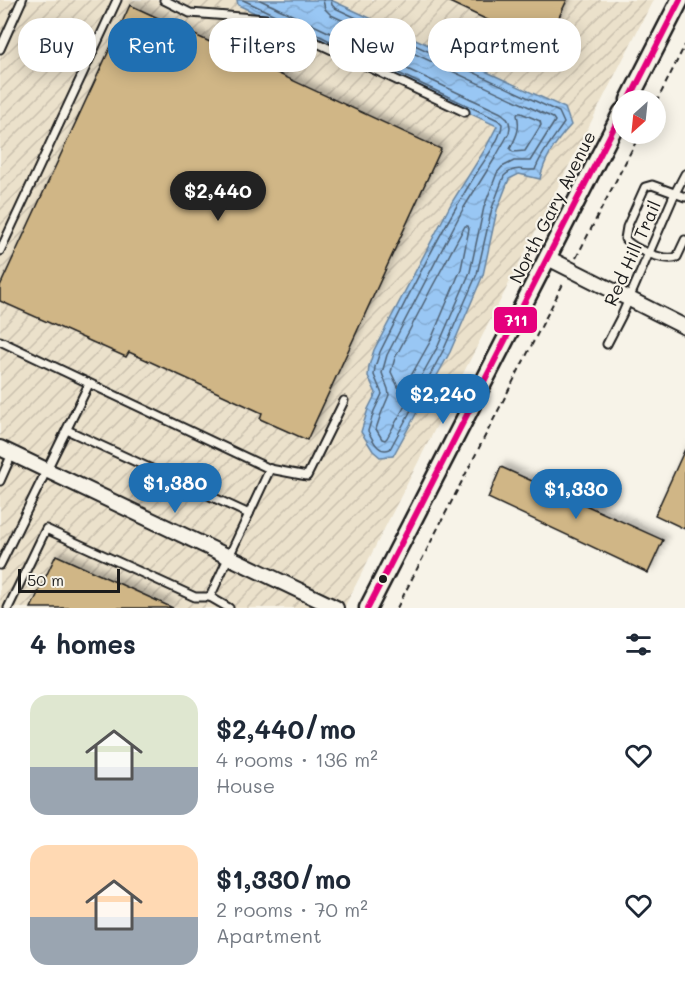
<!DOCTYPE html>
<meta charset="utf-8">
<style>
body{margin:0;font-family:Mali,sans-serif;background:#f6f6f7;color:#1f2937;height:100vh;display:flex;flex-direction:column;font-size:22px;white-space:nowrap}
*{box-sizing:border-box;margin:0}
p{font-size:20px;color:#747a83}
.icon{flex:none;width:33px;height:33px;fill:none;stroke:currentColor;stroke-width:2;stroke-linecap:round;stroke-linejoin:round}
.map{position:relative;height:608px;overflow:hidden}
.sheet{display:flex;flex-direction:column;background:#fff;flex:1}
.sheet>*{flex:none}
.hud{position:absolute;left:18px;top:18px;width:650px;height:54px;display:flex;gap:12px}
.needle{width:39px;rotate:207deg}
.buttons{position:absolute;left:612px;top:90px;display:grid;gap:12px}
.buttons a{display:grid;place-items:center;width:54px;height:54px;border-radius:50%;background:#fff;box-shadow:0 3px 15px #0003;font-size:30px}
.scale{position:absolute;left:18px;bottom:15px;width:102px;box-sizing:border-box;padding-left:6px;border:3px solid #1c1c1c;border-top:0;font-size:16px;line-height:21px;white-space:nowrap;color:#1c1c1c;-webkit-text-stroke:4px #f7f3e8;paint-order:stroke}
.price{position:absolute;translate:-50% -51px;padding:0 14px;border-radius:21px;background:#1f6fb2;color:#fff;font-size:20px;line-height:39px;filter:drop-shadow(0 2px 3px #0008)}
.price::after{content:'';position:absolute;left:50%;top:36px;width:18px;height:14px;margin-left:-9px;background:inherit;clip-path:polygon(0 0,100% 0,50% 100%)}
.price.on{background:#222;color:#fff}
ul{padding:0;list-style:none}
li{display:flex;align-items:center;gap:18px;height:150px;padding:0 30px}
li span{display:grid;place-items:center;flex:none;width:168px;height:120px;border-radius:18px;color:#555}
li>.icon{margin-inline-start:auto}
span .icon{width:72px;height:72px;fill:#fffc;stroke-width:1}
li b{font-size:26px}
h2{display:flex;justify-content:space-between;align-items:center;height:72px;padding:0 30px;font-size:26px}
.chip{padding:0 21px;border-radius:24px;background:#fff;box-shadow:0 3px 15px #0003;font-size:21px;line-height:54px}
.chip.on{background:#1f6fb2;color:#fff}
.map>svg:first-child{display:block}
</style>
<div class="map">
<svg width="685" height="608" viewBox="0 0 685 608">
<defs>
<pattern id="industrial-furrows" width="10" height="10" patternUnits="userSpaceOnUse" patternTransform="scale(1.5)"><rect width="10" height="10" fill="#ebe1cb"/><path d="M-1 1l2-2M0 10L10 0M9 11l2-2" fill="none" stroke="#c9c0ae"/></pattern>
<pattern id="water-waves" width="16" height="10" patternUnits="userSpaceOnUse" patternTransform="scale(1.5)"><rect width="16" height="10" fill="#99c7f4"/><path d="M0 5q4-4 8 0t8 0" fill="none" stroke="#83aad1"/></pattern>
<filter id="shadow"><feDropShadow dx="4.5" dy="-4.5" stdDeviation="3" flood-color="#0004"/></filter>
</defs>
<rect width="100%" height="100%" fill="#f7f3e8"/>
<filter id="ink" filterUnits="userSpaceOnUse"><feTurbulence type="fractalNoise" baseFrequency=".0167" numOctaves="2"/><feDisplacementMap in="SourceGraphic" scale="12" xChannelSelector="R" yChannelSelector="G"/><feConvolveMatrix kernelMatrix="1 2 1 2 8 2 1 2 1" color-interpolation-filters="sRGB"/></filter>
<g filter="url(#ink)">
<polygon fill="url(#industrial-furrows)" points="0,0 653,0 344,608 0,608"/>
<path fill="url(#water-waves)" stroke="#67839e" stroke-width="1.5" d="M 237,0 L 331,0 L 565,108 L 571,125 C 557,140 544,159 540,179 L 519,174 L 509,179 L 497,210 L 483,275 L 450,352 L 393,456 L 380,457 L 373,451 L 361,432 L 368,409 L 376,393 L 368,376 L 369,366 L 374,350 L 452,202 L 484,151 L 497,126 L 238,5 Z"/>
<g fill="none" stroke-linecap="round" stroke-linejoin="round">
<g stroke="#4e6072" stroke-width="1.5">
<path d="M 243,0 L 498,120 L 502,124 C 502,137 486,158 479,169 C 442,228 411,290 380,352 L 375,367 L 374,375 L 382,394 L 374,411 L 368,431 C 373,440 378,454 390,449 L 444,349 L 477,274 L 492,208 L 504,176 C 516,165 521,171 535,170 C 541,153 554,138 564,123 L 559,112 L 335,8 L 332,5 L 331,0"/>
<polyline points="260,0 501,113 506,117 509,122 510,127 509,133 495,158 463,209 387,355 382,373 388,389 389,395 381,414 376,429 382,439 385,440 387,438 438,346 470,272 484,207 497,173 502,167 514,161 530,161 555,121 553,118 331,15 325,9 323,0"/>
<path d="M 518,113 L 521,113 L 540,121 L 541,125 L 525,151 L 513,152 L 510,149 C 516,137 521,129 517,115 Z"/>
<polygon points="465,226 468,226 469,229 461,269 430,342 403,390 400,391 391,372 395,358 431,289"/>
</g>
</g>
<g fill="#d0b686" stroke="#1c1c1c" stroke-width="1.5" filter="url(#shadow)">
<polygon points="445,0 567,0 545,47"/>
<polygon points="130,5 441,149 307,440 260,419 262,413 129,352 126,357 0,301 0,286"/>
<polygon points="685,449 685,529 655,515"/>
<polygon points="501,467 663,540 648,573 488,498"/>
<polygon points="56,555 173,608 31,608"/>
</g>
<g fill="none" stroke-linecap="round" stroke-linejoin="round">
<g stroke="#1c1c1c" stroke-width="11">
<g id="service">
<polyline points="164,0 190,13 266,19 465,112"/>
<polyline points="0,49 22,0"/>
<path d="M 685,197 L 652,185 L 645,187 L 627,227 L 625,239 C 633,249 664,262 677,257 L 685,240"/>
<polyline points="0,251 117,0"/>
<polyline points="0,341 270,469 210,597 195,597 46,529 8,608"/>
<polyline points="607,344 622,315 675,193 685,174"/>
<polyline points="67,430 249,514"/>
<polyline points="270,469 307,476 344,401"/>
<polyline points="0,481 12,454"/>
<polyline points="0,565 89,384"/>
<polyline points="210,597 229,608"/>
</g>
</g>
<g stroke="#1c1c1c" stroke-width="18">
<g id="minor">
<polyline points="548,258 685,327"/>
<polyline points="0,448 336,608"/>
</g>
</g>
<g stroke="#1c1c1c" stroke-width="21">
<g id="tertiary">
<polyline points="629,100 680,0"/>
<polyline points="368,608 622,112"/>
</g>
</g>
<g stroke="#1c1c1c" stroke-width="2" stroke-dasharray="6 4.5" stroke-linecap="butt">
<polyline points="656,103 685,45"/>
<polyline points="576,258 640,134"/>
<polyline points="397,608 564,282"/>
</g>
<use href="#service" stroke="#f7f3e8" stroke-width="7"/>
<use href="#minor" stroke="#f7f3e8" stroke-width="14"/>
<use href="#tertiary" stroke="#f7f3e8" stroke-width="16"/>
<g stroke="#f7f3e8" stroke-width="10">
<g id="bus-1">
<polyline points="629,100 680,0"/>
<polyline points="368,608 622,112"/>
</g>
</g>
<use href="#bus-1" stroke="#e5007d" stroke-width="6"/>
</g>
</g>
<circle fill="#1c1c1c" stroke="#f7f3e8" stroke-width="2" cx="383" cy="579" r="5"/>
<g text-anchor="middle" dominant-baseline="central" stroke-width="4.5" stroke-linejoin="round" paint-order="stroke">
<g font-size="18" fill="#1c1c1c" stroke="#f7f3e8">
<text transform="translate(552 207) rotate(-63)">North Gary Avenue</text>
<text transform="translate(632 253) rotate(-66)">Red Hill Trail</text>
</g>
</g>
<rect stroke="#f7f3e8" stroke-width="2" x="493" y="306" width="45" height="28" rx="6" fill="#e5007d"/>
<g font-size="16" text-anchor="middle" font-weight="bold" fill="#fff">
<text x="516" y="326">711</text>
</g>
</svg>
<div class="buttons">
<a><svg class="needle" viewBox="-14 -14 28 28"><path d="M0-13l5 13h-10z" fill="#e53935"/><path d="M0 13l5-13h-10z" fill="#747a83"/></svg></a>
</div>
<div class="scale">50 m</div>
<b class="price on" style="left:218px;top:222px">$2,440</b>
<b class="price" style="left:443px;top:425px">$2,240</b>
<b class="price" style="left:175px;top:514px">$1,380</b>
<b class="price" style="left:576px;top:520px">$1,330</b>
<div class="hud">
<a class="chip">Buy</a>
<a class="chip on">Rent</a>
<a class="chip">Filters</a>
<a class="chip">New</a>
<a class="chip">Apartment</a>
</div>
</div>
<section class="sheet">
<h2>4 homes<svg class="icon" aria-label="filters" viewBox="0 0 24 24"><path d="M4 7h16M4 17h16"/><circle cx="9" cy="7" r="2"/><circle cx="15" cy="17" r="2"/></svg></h2>
<ul>
<li><span style="background:linear-gradient(#dfe7d0 60%,#9aa5b1 0)"><svg class="icon" aria-label="home" viewBox="0 0 24 24"><path d="M3 11l9-7 9 7M6 9v11h12V9"/></svg></span><div><b>$2,440/mo</b><p>4 rooms · 136 m²</p><p>House</p></div><svg class="icon" aria-label="heart" viewBox="0 0 24 24"><path d="M12 20l-8-8c-3-5 5-10 8-4 3-6 11-1 8 4z"/></svg></li>
<li><span style="background:linear-gradient(#ffd9b3 60%,#9aa5b1 0)"><svg class="icon" aria-label="home" viewBox="0 0 24 24"><path d="M3 11l9-7 9 7M6 9v11h12V9"/></svg></span><div><b>$1,330/mo</b><p>2 rooms · 70 m²</p><p>Apartment</p></div><svg class="icon" aria-label="heart" viewBox="0 0 24 24"><path d="M12 20l-8-8c-3-5 5-10 8-4 3-6 11-1 8 4z"/></svg></li>
</ul>
</section>
